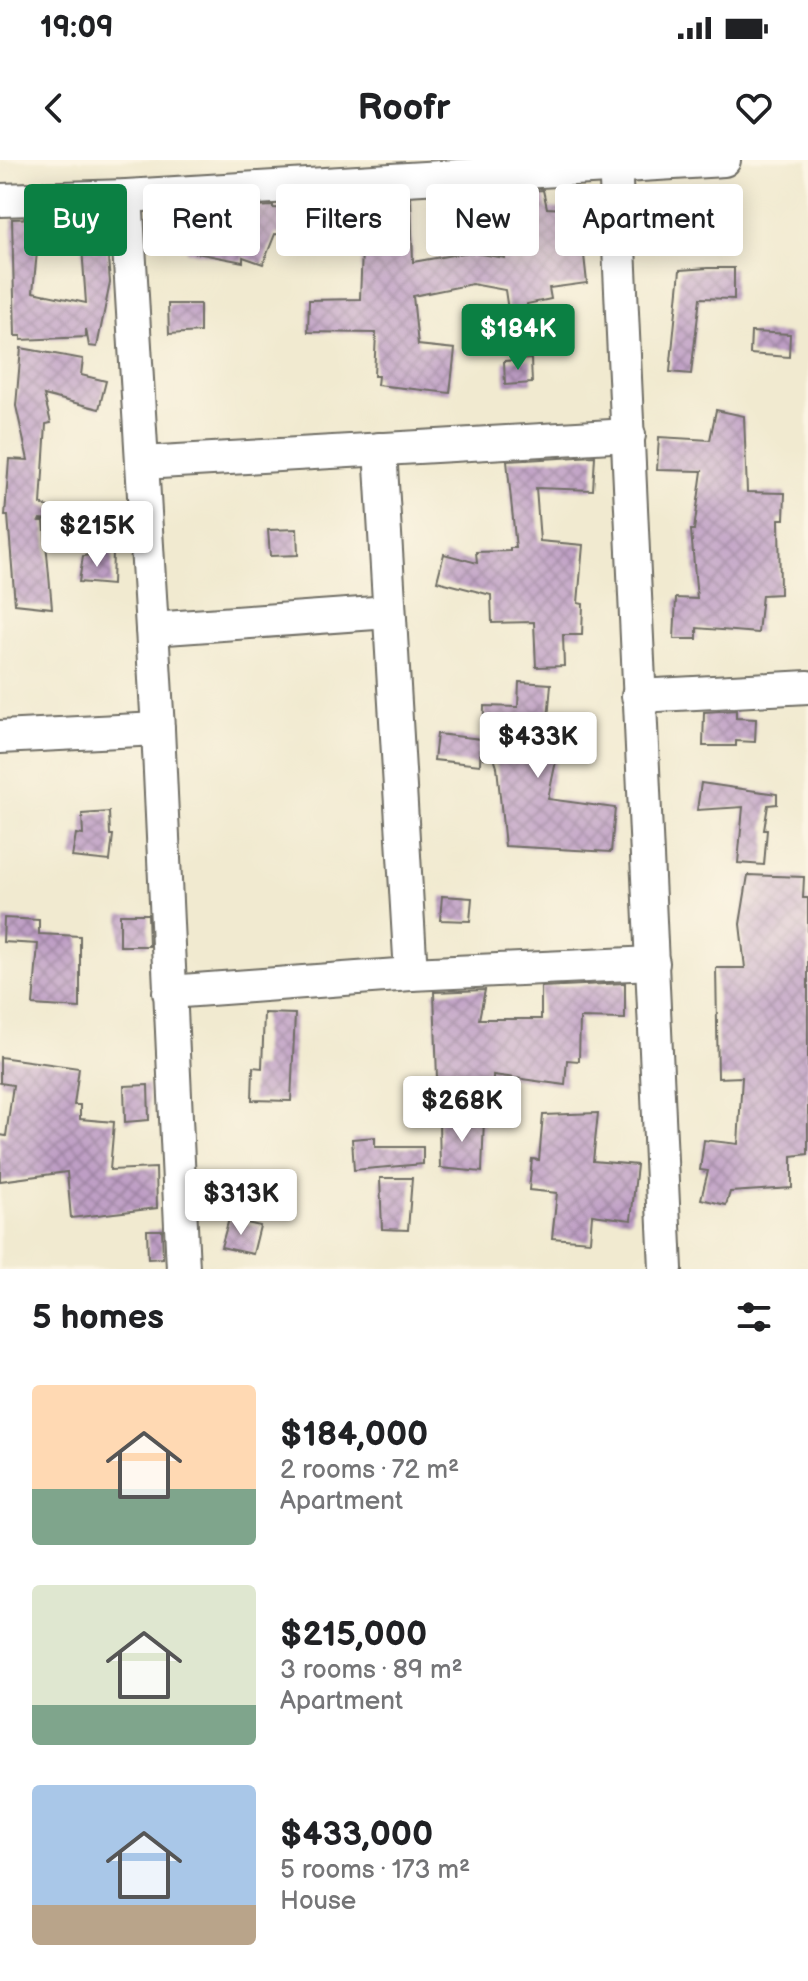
<!DOCTYPE html>
<meta charset="utf-8">
<style>
body{margin:0;font-family:"Balsamiq Sans",sans-serif;background:#f2f2f2;color:#202124;height:100vh;display:flex;flex-direction:column;font-size:30px;white-space:nowrap}
*{box-sizing:border-box;margin:0}
p{font-size:26px;color:#757577}
.icon{flex:none;width:44px;height:44px;fill:none;stroke:currentColor;stroke-width:2;stroke-linecap:round;stroke-linejoin:round}
.map{position:relative;height:1109px;overflow:hidden}
.details{display:flex;flex-direction:column;background:#fff;flex:1}
.details>*{flex:none}
.top-card{position:absolute;left:24px;top:24px;width:760px;height:72px;display:flex;gap:16px}
.price{position:absolute;translate:-50% -68px;padding:0 18px;border-radius:8px;background:#fff;color:#222;font-size:26px;line-height:52px;filter:drop-shadow(0 2px 4px #0008)}
.price::after{content:'';position:absolute;left:50%;top:48px;width:24px;height:18px;margin-left:-12px;background:inherit;clip-path:polygon(0 0,100% 0,50% 100%)}
.price.on{background:#0b8043;color:#fff}
ul{padding:0;list-style:none}
li{display:flex;align-items:center;gap:24px;height:200px;padding:0 32px}
li span{display:grid;place-items:center;flex:none;width:224px;height:160px;border-radius:8px;color:#555}
li>.icon{margin-inline-start:auto}
span .icon{width:96px;height:96px;fill:#fffc;stroke-width:1}
li b{font-size:34px}
h2{display:flex;justify-content:space-between;align-items:center;height:96px;padding:0 32px;font-size:34px}
.pill{padding:0 28px;border-radius:8px;background:#fff;box-shadow:0 4px 20px #0003;font-size:28px;line-height:72px}
.pill.on{background:#0b8043;color:#fff}
.status{display:flex;justify-content:space-between;align-items:center;height:56px;padding:0 40px;background:#fff;direction:ltr}
.status svg{height:22px;fill:currentColor}
header{display:flex;justify-content:space-between;align-items:center;height:104px;padding:0 32px;background:#fff;font-size:36px;font-weight:600}
.map>svg:first-child{display:block}
</style>
<div class="status"><b>19:09</b><svg viewBox="0 0 49 12"><path d="M0 12V9h3v3zM5 12V6h3v6zM10 12V3h3v9zM15 12V0h3v12zM26 1h20v11H26zM47 4h2v5h-2z"/></svg></div>
<header><svg class="icon" aria-label="back" viewBox="0 0 24 24"><path d="M15 5l-7 7 7 7"/></svg>Roofr<svg class="icon" aria-label="heart" viewBox="0 0 24 24"><path d="M12 20l-8-8c-3-5 5-10 8-4 3-6 11-1 8 4z"/></svg></header>
<div class="map">
<svg width="808" height="1109" viewBox="0 0 808 1109">
<defs>
<pattern id="building-cross-hatch" width="8" height="8" patternUnits="userSpaceOnUse" patternTransform="scale(2)"><rect width="8" height="8" fill="#be9ec5"/><path d="M0 0l8 8M0 8l8-8" fill="none" stroke="#9b81a0"/></pattern>
</defs>
<rect width="100%" height="100%" fill="#fcf5e5"/>
<filter id="ink" filterUnits="userSpaceOnUse"><feTurbulence type="fractalNoise" baseFrequency=".0125" numOctaves="2"/><feDisplacementMap in="SourceGraphic" scale="16" xChannelSelector="R" yChannelSelector="G"/><feConvolveMatrix kernelMatrix="1 2 1 2 8 2 1 2 1" color-interpolation-filters="sRGB"/></filter>
<filter id="wash" filterUnits="userSpaceOnUse"><feTurbulence type="fractalNoise" baseFrequency=".006" numOctaves="4" result="noise"/><feDisplacementMap in="SourceGraphic" scale="32" xChannelSelector="R" yChannelSelector="G"/><feGaussianBlur stdDeviation="1.8" result="paint"/><feColorMatrix in="noise" values="0 0 0 0 0 0 0 0 0 0 0 0 0 0 0 0 0 1.4 0 .05"/><feComposite in="paint" operator="in"/></filter>
<g filter="url(#wash)">
<rect width="100%" height="100%" fill="#f1ead0"/>
<g id="blocks">
<g fill="url(#building-cross-hatch)">
<polygon points="543,30 547,48 584,50 583,86 587,123 549,128 551,139 527,144 524,190 514,190 505,130 472,124 413,136 418,185 455,189 450,233 377,225 378,216 374,216 376,173 308,172 309,140 360,139 362,90 379,90 379,40 411,38 413,102 469,92 505,98 495,33"/>
<polygon points="273,46 273,48 329,51 328,78 275,74 263,104 243,97 243,102 186,91 186,51"/>
<polygon points="75,57 75,81 38,82 33,132 86,143 82,87 107,85 110,123 97,187 89,186 86,169 86,177 21,180 21,176 15,176 12,59"/>
<polygon points="708,108 734,108 734,139 700,138 691,214 670,212 680,110"/>
<polygon points="168,144 200,144 200,172 169,174"/>
<polygon points="751,172 790,174 789,197 750,194"/>
<polygon points="21,188 83,199 81,215 106,221 99,249 44,235 51,263 46,264 41,344 71,357 70,361 40,359 39,361 44,361 52,448 15,444 8,356 5,356 9,299 28,300 16,246"/>
<polygon points="531,199 532,223 505,225 504,201"/>
<polygon points="716,250 744,256 747,332 785,333 784,359 779,359 780,434 762,435 758,473 697,468 697,479 674,479 676,438 697,439 691,370 694,370 702,311 657,310 659,277 710,280"/>
<polygon points="595,296 593,330 536,328 540,381 583,385 578,443 583,444 582,475 563,475 564,506 536,507 534,462 492,463 491,435 437,421 444,394 477,403 476,392 510,391 510,388 516,388 507,301"/>
<polygon points="297,369 298,395 270,396 268,370"/>
<polygon points="113,391 112,425 79,422 83,396"/>
<polygon points="519,522 551,524 547,572 557,573 556,601 548,639 615,648 611,692 505,686 497,607 494,598 483,598 484,546 518,547"/>
<polygon points="736,550 736,558 756,559 755,582 736,581 736,586 703,586 704,552"/>
<polygon points="437,574 481,579 480,605 434,600"/>
<polygon points="701,623 777,634 777,644 768,645 764,670 767,670 764,705 738,703 743,647 697,650"/>
<polygon points="109,652 110,675 113,675 110,701 72,697 76,674 83,675 82,654"/>
<polygon points="748,715 804,717 803,738 808,738 808,994 792,996 792,1028 730,1032 726,1045 701,1039 708,1011 700,1010 704,980 738,984 742,917 718,918 716,808 745,808 740,764"/>
<polygon points="442,736 472,738 470,761 440,760"/>
<polygon points="120,754 148,754 149,786 120,786"/>
<polygon points="4,758 39,760 39,774 80,776 80,848 33,845 38,784 3,782"/>
<polygon points="625,823 625,859 580,858 579,901 567,900 565,925 493,915 493,926 437,918 434,832 485,830 479,859 541,859 541,827"/>
<polygon points="264,853 295,854 291,941 252,940 253,907 262,908"/>
<polygon points="0,897 79,908 74,945 80,945 80,959 114,962 110,1010 156,1008 157,1048 71,1058 67,1012 0,1021 0,975 6,976 13,925 0,923"/>
<polygon points="148,925 149,960 125,962 124,926"/>
<polygon points="598,953 593,1001 637,1005 631,1060 592,1055 590,1081 552,1078 557,1033 529,1030 532,999 539,1000 543,955"/>
<polygon points="484,958 482,1012 440,1008 439,960"/>
<polygon points="375,977 375,987 423,987 423,1004 354,1010 352,979"/>
<polygon points="380,1018 412,1018 408,1070 382,1069"/>
<polygon points="229,1059 260,1066 253,1094 221,1087"/>
<polygon points="147,1070 162,1070 163,1098 148,1099"/>
</g>
</g>
</g>
<g filter="url(#ink)">
<use href="#blocks" fill-opacity="0" stroke="#706e65" stroke-width="2"/>
<g fill="none" stroke-linecap="round" stroke-linejoin="round">
<g stroke="#706e65" stroke-width="36">
<g id="street">
<polyline points="615,0 666,1109"/>
<polyline points="126,36 158,569 183,1109"/>
<polyline points="0,40 126,36 724,0"/>
<polyline points="380,289 411,814"/>
<polyline points="142,303 629,275"/>
<polyline points="152,469 389,452"/>
<polyline points="638,536 808,527"/>
<polyline points="0,577 158,569"/>
<polyline points="169,832 411,814 653,803"/>
</g>
</g>
<use href="#street" stroke="#fff" stroke-width="32"/>
</g>
</g>
</svg>
<b class="price on" style="left:518px;top:212px">$184K</b>
<b class="price" style="left:97px;top:409px">$215K</b>
<b class="price" style="left:538px;top:620px">$433K</b>
<b class="price" style="left:462px;top:984px">$268K</b>
<b class="price" style="left:241px;top:1077px">$313K</b>
<div class="top-card">
<a class="pill on">Buy</a>
<a class="pill">Rent</a>
<a class="pill">Filters</a>
<a class="pill">New</a>
<a class="pill">Apartment</a>
</div>
</div>
<section class="details">
<h2>5 homes<svg class="icon" aria-label="filters" viewBox="0 0 24 24"><path d="M4 7h16M4 17h16"/><circle cx="9" cy="7" r="2"/><circle cx="15" cy="17" r="2"/></svg></h2>
<ul>
<li><span style="background:linear-gradient(#ffd9b3 65%,#7fa58c 0)"><svg class="icon" aria-label="home" viewBox="0 0 24 24"><path d="M3 11l9-7 9 7M6 9v11h12V9"/></svg></span><div><b>$184,000</b><p>2 rooms · 72 m²</p><p>Apartment</p></div></li>
<li><span style="background:linear-gradient(#dfe7d0 75%,#7fa58c 0)"><svg class="icon" aria-label="home" viewBox="0 0 24 24"><path d="M3 11l9-7 9 7M6 9v11h12V9"/></svg></span><div><b>$215,000</b><p>3 rooms · 89 m²</p><p>Apartment</p></div></li>
<li><span style="background:linear-gradient(#a9c7e8 75%,#b9a48a 0)"><svg class="icon" aria-label="home" viewBox="0 0 24 24"><path d="M3 11l9-7 9 7M6 9v11h12V9"/></svg></span><div><b>$433,000</b><p>5 rooms · 173 m²</p><p>House</p></div></li>
</ul>
</section>
